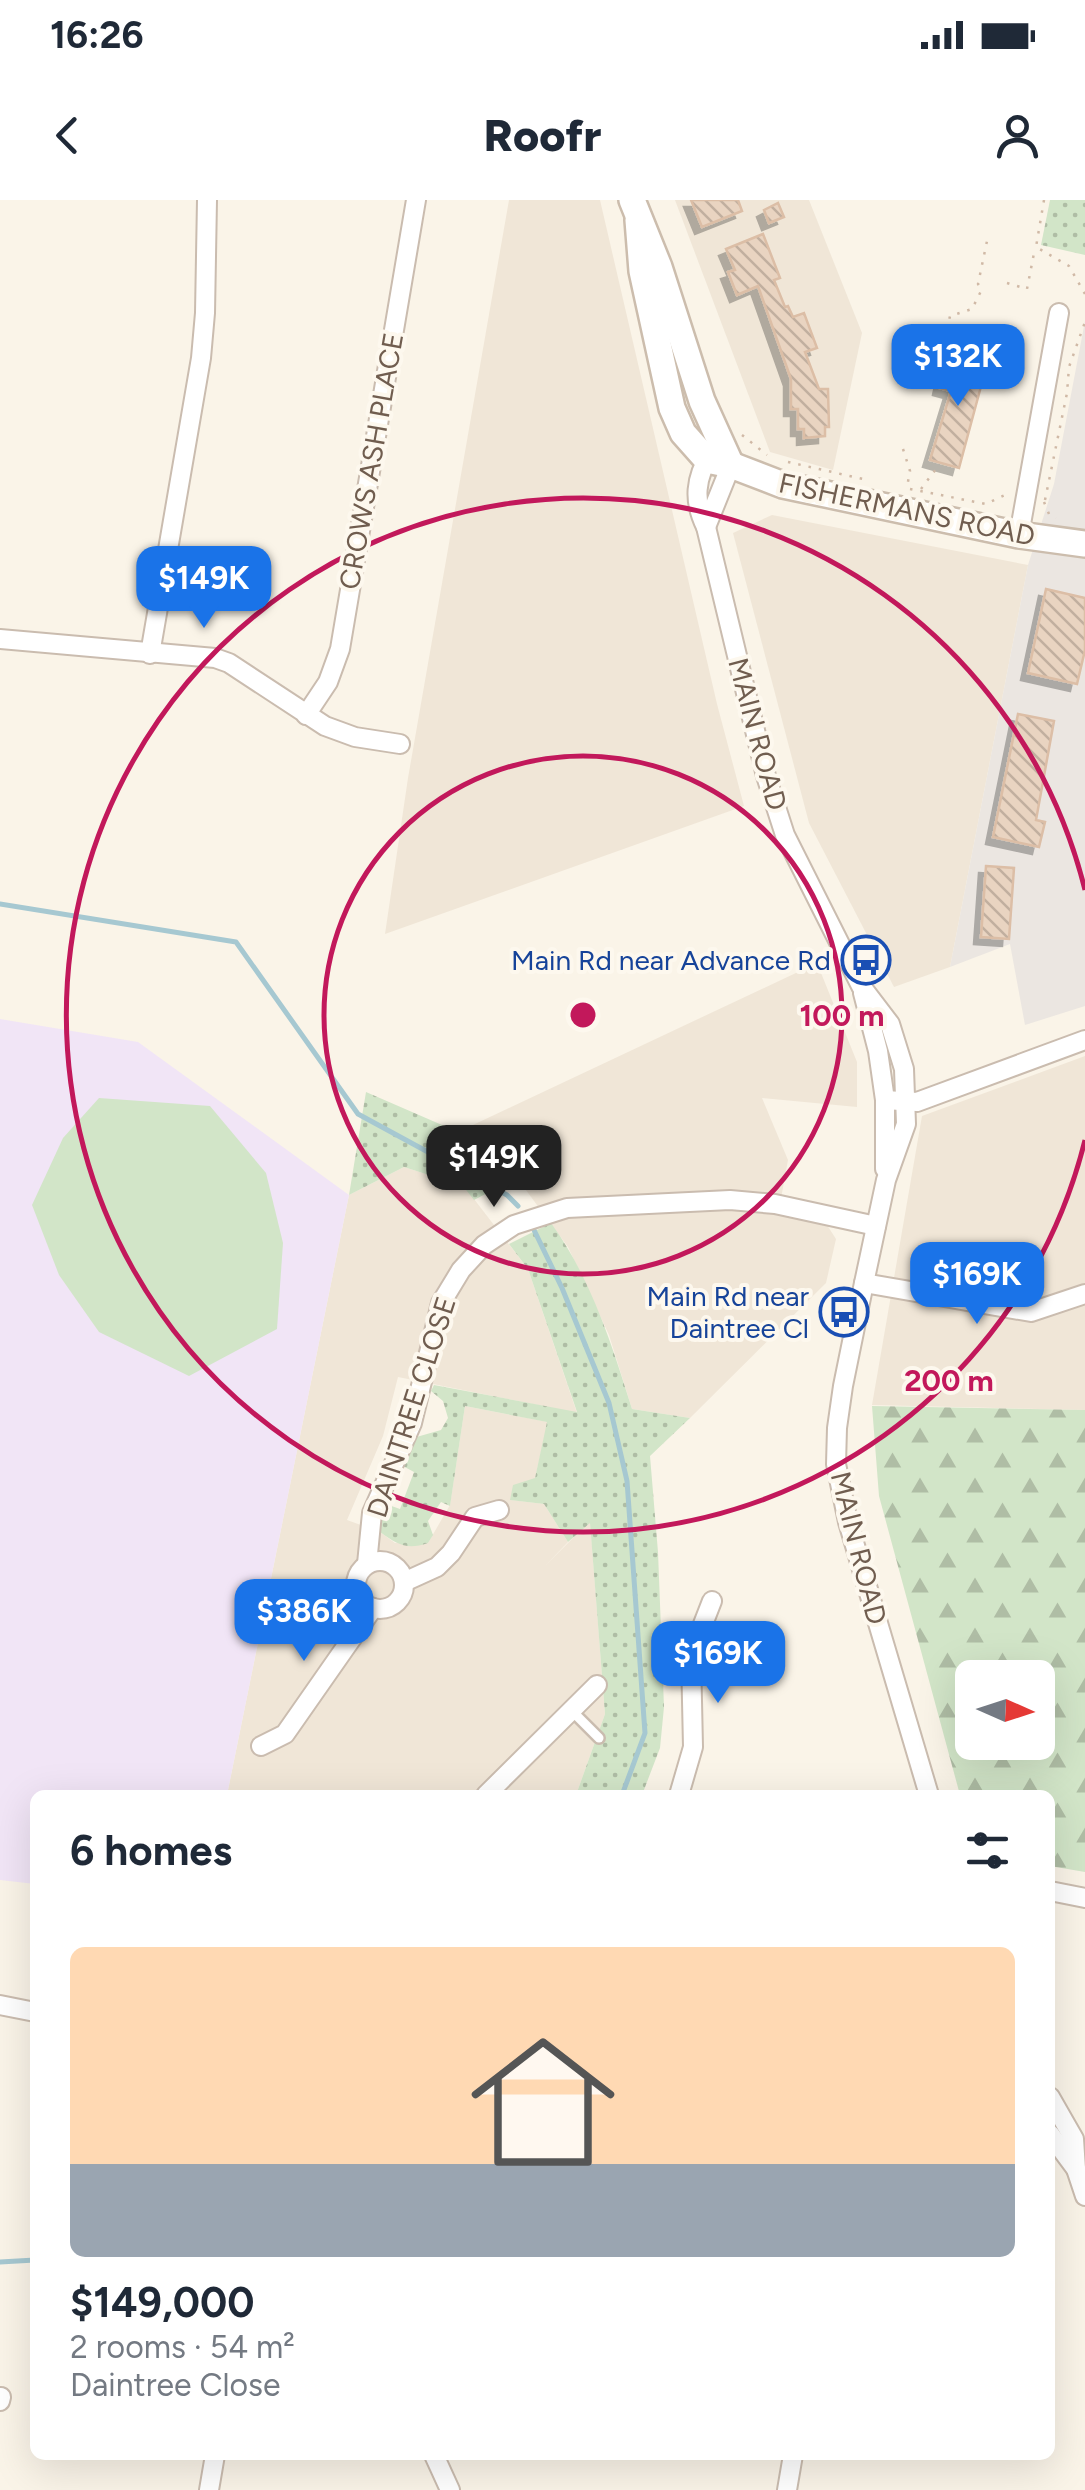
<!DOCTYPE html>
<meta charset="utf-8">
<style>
body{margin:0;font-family:Figtree,sans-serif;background:#f2f2f3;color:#1f2937;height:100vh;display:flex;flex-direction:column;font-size:38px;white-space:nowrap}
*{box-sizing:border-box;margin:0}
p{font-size:32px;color:#747a83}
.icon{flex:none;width:55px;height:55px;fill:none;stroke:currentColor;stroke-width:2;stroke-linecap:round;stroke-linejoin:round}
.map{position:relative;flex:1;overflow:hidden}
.side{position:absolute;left:30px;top:1590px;width:1025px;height:670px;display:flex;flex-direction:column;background:#fff;border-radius:15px;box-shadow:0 10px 40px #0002}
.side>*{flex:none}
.needle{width:65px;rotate:93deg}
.fabs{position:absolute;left:955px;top:1460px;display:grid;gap:20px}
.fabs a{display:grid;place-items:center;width:100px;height:100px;border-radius:15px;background:#fff;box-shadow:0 10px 40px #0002;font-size:50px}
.price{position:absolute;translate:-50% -85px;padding:0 22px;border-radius:20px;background:#1a73e8;color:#fff;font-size:32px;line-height:65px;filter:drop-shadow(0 2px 5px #0008)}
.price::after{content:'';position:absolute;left:50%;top:60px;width:30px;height:22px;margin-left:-15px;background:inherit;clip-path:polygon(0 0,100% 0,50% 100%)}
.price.current{background:#222;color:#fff}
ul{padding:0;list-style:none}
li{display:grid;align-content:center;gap:20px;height:530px;padding:0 40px}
li span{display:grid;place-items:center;height:310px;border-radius:15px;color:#555}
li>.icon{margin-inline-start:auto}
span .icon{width:180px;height:180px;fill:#fffc;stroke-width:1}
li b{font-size:42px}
h2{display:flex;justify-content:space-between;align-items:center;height:120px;padding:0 40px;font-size:42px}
.status{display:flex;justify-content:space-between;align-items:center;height:70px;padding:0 50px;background:#fff;direction:ltr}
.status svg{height:28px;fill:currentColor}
header{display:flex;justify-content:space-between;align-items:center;height:130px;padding:0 40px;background:#fff;font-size:45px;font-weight:800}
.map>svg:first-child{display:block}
</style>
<div class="status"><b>16:26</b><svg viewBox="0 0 49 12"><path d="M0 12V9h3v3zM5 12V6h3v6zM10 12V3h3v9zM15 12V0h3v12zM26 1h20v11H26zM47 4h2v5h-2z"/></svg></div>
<header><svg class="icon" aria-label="back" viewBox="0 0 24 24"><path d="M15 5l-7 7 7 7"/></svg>Roofr<svg class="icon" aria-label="person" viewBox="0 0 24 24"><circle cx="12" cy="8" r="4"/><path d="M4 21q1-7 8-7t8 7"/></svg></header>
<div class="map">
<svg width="1085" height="2290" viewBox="0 0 1085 2290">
<defs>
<pattern id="forest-firs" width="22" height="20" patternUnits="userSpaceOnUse" patternTransform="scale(2.5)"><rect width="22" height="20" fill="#d2e5c8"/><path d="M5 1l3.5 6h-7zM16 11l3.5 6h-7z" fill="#afbda5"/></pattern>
<pattern id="park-dots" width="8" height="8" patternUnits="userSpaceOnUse" patternTransform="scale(2.5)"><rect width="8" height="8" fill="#d2e5c8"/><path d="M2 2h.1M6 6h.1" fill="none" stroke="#afbda5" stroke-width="1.8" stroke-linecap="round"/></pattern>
<pattern id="building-back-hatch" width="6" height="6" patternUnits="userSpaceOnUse" patternTransform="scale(2.5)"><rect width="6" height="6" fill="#e9d4c1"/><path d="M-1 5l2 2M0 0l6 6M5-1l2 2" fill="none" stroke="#c1af9f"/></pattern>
<filter id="shadow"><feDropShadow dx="-7" dy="7" stdDeviation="0" flood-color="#0004"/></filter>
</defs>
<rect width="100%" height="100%" fill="#faf4e8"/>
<g fill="#f0e6d7">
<polygon points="509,0 600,0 717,504 744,606 385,734 408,578"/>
<polygon points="675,0 809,0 862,133 833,270 770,252"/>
<polygon points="772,315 1028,365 950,767 894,787 809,623 733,333"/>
<polygon points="817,763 857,862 857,907 762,898 788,960 778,1015 827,1025 836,1039 826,1083 690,1218 632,1209 609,1135 568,1047 495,948 458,932"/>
<polygon points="1085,856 1085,1210 872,1205 922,916"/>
<polygon points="404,967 464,986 528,1069 577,1213 398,1177 383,1236 347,1320 380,1332 395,1343 428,1343 450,1305 465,1206 548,1222 535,1278 511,1300 544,1304 568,1342 545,1366 590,1321 605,1514 576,1595 227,1595 349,995"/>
</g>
<polygon fill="#ebe6e1" points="1085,121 1085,806 1025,825 1010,744 950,767 1028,365 1054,284"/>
<polygon fill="#f1e5f6" points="0,819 138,842 349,995 227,1595 35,1595 35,1684 0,1680"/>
<polygon fill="#d2e5c8" points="99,898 210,906 266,973 283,1043 277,1129 189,1176 99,1132 59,1075 32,1005 63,938"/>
<path fill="url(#forest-firs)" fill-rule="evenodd" d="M 872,1206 L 1085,1210 L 1085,1672 L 1050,1666 L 1050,1595 L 960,1595 L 879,1296 ZM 972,1478 L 1038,1478 L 1038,1542 L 972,1542 Z"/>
<g fill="url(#park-dots)">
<polygon points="1050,0 1085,0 1085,55 1041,45"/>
<polygon points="366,892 495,948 516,978 474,1000 463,986 404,967 349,995"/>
<path d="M 551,1023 C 591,1078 612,1145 632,1209 L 690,1218 L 650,1256 L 658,1352 L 664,1507 L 660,1548 L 642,1595 L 576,1595 L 605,1514 L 590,1323 L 568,1342 L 544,1304 L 510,1300 L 513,1285 L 535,1278 L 547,1222 L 465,1206 L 450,1306 L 441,1302 L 428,1321 L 433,1335 L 428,1343 C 407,1350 398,1345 380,1332 L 377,1314 L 383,1303 L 400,1309 L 414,1272 L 401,1265 L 413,1238 L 441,1230 L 448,1218 L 443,1201 L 431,1191 L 434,1185 L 577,1212 L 528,1069 L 509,1044 Z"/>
</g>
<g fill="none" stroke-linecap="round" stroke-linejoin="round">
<g stroke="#a6c8d1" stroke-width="5">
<polyline points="0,704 236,742 358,914 507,995 518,1006"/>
<polyline points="534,1030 562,1088 609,1203 627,1281 645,1533 622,1595"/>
<polyline points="0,2062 35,2060"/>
</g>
</g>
<g fill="url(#building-back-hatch)" stroke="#dcbea6" stroke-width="2.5" filter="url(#shadow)">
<polygon points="691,0 738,0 742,11 702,27"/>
<polygon points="778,3 784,17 769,23 764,10"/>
<polygon points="763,34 780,78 774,80 785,107 788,106 793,117 804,113 817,148 805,152 819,189 828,189 829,227 825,227 825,236 804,238 804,229 798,229 798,209 791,209 791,179 758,86 737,95 728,72 735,70 726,49"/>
<polygon points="947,156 987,164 959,268 930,260 951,191 940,188"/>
<polygon points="1046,389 1085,398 1085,450 1077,484 1028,473"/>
<polygon points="1018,514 1054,521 1036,620 1045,622 1039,647 993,637"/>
<polygon points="986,666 1014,668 1009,739 981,737"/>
</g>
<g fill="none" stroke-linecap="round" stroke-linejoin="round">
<g stroke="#cabcaf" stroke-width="14">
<polyline id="lane" points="572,1511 599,1538"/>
</g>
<g stroke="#cabcaf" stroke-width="22">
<g id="street">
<path d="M 711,253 C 695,278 693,301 706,327 L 766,576 L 785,635 L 861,786 L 890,824 L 904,869 L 906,924 L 886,980 L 864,1083 L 843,1186 L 837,1228 L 836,1264 L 848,1322 L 929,1595"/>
<polyline points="706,327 731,265"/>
<polyline points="1019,335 1059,113"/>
<polyline points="0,439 215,458 229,463 325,526 355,537 400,544"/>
<polyline points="150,454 201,158 205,113 207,0"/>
<polyline points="306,515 328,482 340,449 416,0"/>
<polyline points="863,793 878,851 885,900 885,969"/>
<polyline points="885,900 917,902 1085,840"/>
<polyline points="864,1083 1031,1112 1085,1094"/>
<circle cx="380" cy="1385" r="24"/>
<polyline points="367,1364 372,1313 412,1223 441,1103 461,1070 484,1045 514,1025 567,1008 730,1000 775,1004 876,1026"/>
<polyline points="404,1382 437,1367 451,1353 475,1317 499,1310"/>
<polyline points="261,1546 285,1534 373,1408"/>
<polyline points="486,1595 597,1485"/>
<polyline points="679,1595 693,1547 691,1455 712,1401"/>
<polyline points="1050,1691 1085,1698"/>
<polyline points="0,1805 35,1812"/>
<polyline points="1050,1897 1074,1939 1076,1969"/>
<polyline points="1050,1934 1076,1969 1085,1996"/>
<polyline points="0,2201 1,2197"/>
<polyline points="434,2255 450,2290"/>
<polyline points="209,2290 215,2255"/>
<polyline points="787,2290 793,2255"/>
</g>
</g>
<g stroke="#ccbdad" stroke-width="30">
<g id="secondary">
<polyline points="632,0 659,67 702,201 731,265"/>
<polyline points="638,20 642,71 672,208 683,233 707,260 731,265 783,285 1019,335 1085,344"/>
</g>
</g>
<g stroke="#d0b9a6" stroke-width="2.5" stroke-dasharray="2.5 8" stroke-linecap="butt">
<polyline points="1044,0 1036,47 1069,66 1085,94"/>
<polyline points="1007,83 1027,89 1035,48"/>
<polyline points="928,141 944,144 950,116 972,109 981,91 978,84 987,41 992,39"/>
<polyline points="742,235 767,255"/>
<polyline points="903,249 910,271 907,287"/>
<polyline points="788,262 863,279"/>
<polyline points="910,289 986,304 1007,294"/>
<polyline points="921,289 939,265"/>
<polyline points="1045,300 1067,193 1069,167 1085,122"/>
<polyline points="1044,302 1049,314 1056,318"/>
</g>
<use href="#lane" stroke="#fff" stroke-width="9"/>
<use href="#street" stroke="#fff" stroke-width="18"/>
<use href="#secondary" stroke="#fff" stroke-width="25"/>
</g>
<g fill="none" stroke="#c2185b" stroke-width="5">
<circle cx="583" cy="815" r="259"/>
<path d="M1085 940A517 517 0 1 1 1085 690"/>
</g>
<defs>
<g id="bus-ring" transform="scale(2.5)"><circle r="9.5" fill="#fdf8ee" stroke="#1a4fb4" stroke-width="1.5"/><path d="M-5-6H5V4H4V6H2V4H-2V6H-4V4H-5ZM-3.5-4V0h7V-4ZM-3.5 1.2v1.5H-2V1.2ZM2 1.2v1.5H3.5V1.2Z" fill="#1a4fb4"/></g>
</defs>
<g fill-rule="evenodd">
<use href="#bus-ring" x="866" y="760"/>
<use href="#bus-ring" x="844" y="1112"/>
</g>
<g text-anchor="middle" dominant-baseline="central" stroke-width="8" stroke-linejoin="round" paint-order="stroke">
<g font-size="28" fill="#705d4f" stroke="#fdf8ee">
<text transform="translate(371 261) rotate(-80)">CROWS ASH PLACE</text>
<text transform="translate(907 309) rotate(12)">FISHERMANS ROAD</text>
<text transform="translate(758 534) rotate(75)">MAIN ROAD</text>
<text transform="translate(411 1207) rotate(-72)">DAINTREE CLOSE</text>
<text transform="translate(859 1348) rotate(76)">MAIN ROAD</text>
</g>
<g font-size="28" fill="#164399" stroke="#fdf8ee" text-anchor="end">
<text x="831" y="760">Main Rd near Advance Rd</text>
<text x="809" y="1096">Main Rd near<tspan x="809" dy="32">Daintree Cl</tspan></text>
</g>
</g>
<circle cx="583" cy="815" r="15" fill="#c2185b" stroke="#fdf8ee" stroke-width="5"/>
<g font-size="30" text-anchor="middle" font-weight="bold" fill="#c2185b" stroke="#fdf8ee" stroke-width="8" stroke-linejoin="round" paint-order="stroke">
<text x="842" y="826">100 m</text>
<text x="949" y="1191">200 m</text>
</g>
</svg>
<div class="fabs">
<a><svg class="needle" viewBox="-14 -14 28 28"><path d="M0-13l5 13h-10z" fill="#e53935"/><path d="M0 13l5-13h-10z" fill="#747a83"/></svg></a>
</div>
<b class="price" style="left:958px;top:209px">$132K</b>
<b class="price" style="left:204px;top:431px">$149K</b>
<b class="price current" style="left:494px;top:1010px">$149K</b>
<b class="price" style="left:977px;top:1127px">$169K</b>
<b class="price" style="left:304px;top:1464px">$386K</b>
<b class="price" style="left:718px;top:1506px">$169K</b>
<section class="side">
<h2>6 homes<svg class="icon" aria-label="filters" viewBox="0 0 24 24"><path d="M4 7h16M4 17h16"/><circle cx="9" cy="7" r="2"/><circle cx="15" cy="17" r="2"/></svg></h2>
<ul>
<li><span style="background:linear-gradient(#ffd9b3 70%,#9aa5b1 0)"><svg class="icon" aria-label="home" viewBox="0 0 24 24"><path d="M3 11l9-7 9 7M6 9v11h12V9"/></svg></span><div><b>$149,000</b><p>2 rooms · 54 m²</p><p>Daintree Close</p></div></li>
</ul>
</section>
</div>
